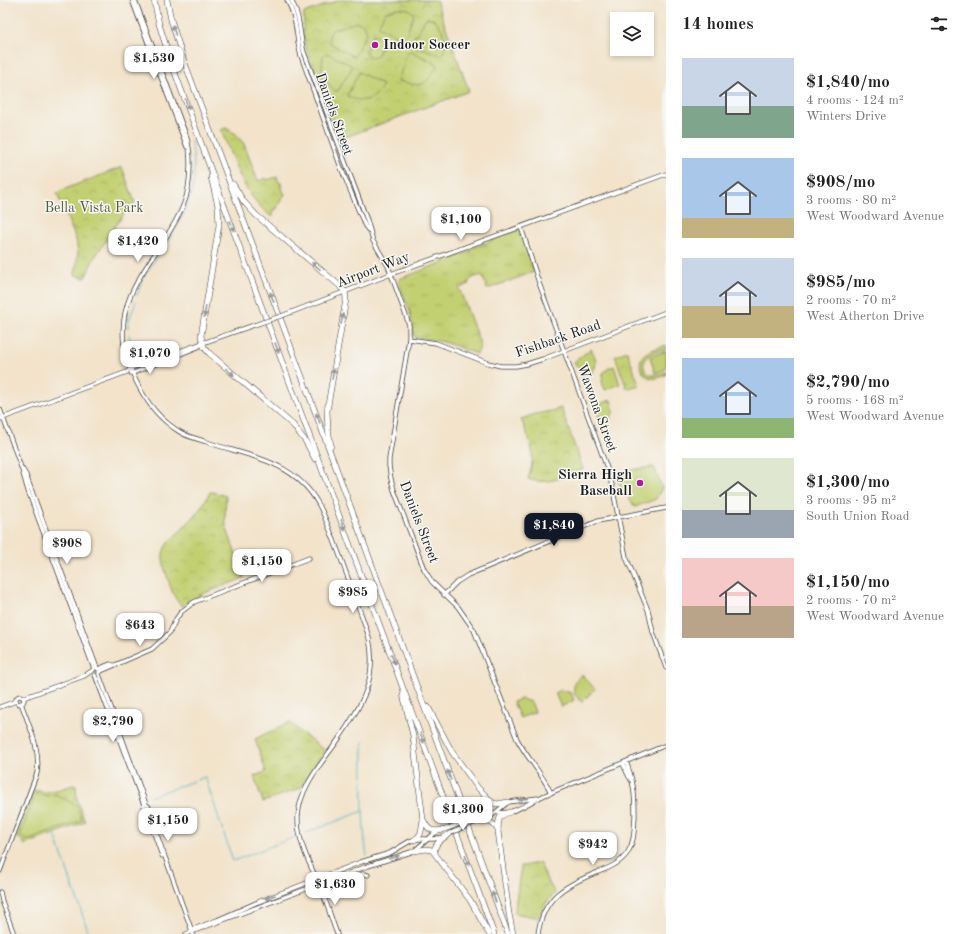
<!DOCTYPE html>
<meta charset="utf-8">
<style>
body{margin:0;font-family:"Old Standard TT",serif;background:#f2f2f2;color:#222;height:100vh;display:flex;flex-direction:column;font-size:15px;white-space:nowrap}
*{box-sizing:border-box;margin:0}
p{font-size:13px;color:#767676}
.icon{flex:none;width:22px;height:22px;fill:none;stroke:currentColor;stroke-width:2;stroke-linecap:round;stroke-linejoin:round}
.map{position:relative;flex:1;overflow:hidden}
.details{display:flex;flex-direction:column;background:#fff;width:300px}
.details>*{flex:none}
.controls{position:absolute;left:610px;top:12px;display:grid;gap:8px}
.controls a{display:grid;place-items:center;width:44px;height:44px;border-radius:0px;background:#fff;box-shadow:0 2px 6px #0003;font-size:20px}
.price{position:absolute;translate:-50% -34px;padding:0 9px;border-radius:8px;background:#fff;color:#222;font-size:13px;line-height:26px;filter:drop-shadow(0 1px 2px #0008)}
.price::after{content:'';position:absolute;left:50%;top:24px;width:12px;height:9px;margin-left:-6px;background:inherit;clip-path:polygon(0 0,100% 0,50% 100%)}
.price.active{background:#111827;color:#fff}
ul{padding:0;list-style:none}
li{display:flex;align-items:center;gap:12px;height:100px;padding:0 16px}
li span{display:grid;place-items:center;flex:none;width:112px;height:80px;border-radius:0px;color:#555}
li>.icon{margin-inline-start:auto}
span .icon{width:48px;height:48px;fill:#fffc;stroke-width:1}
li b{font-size:17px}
h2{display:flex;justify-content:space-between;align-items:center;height:48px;padding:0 16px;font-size:17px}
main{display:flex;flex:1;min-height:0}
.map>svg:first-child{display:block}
</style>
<main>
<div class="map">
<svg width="666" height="934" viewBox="0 0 666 934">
<defs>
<pattern id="grass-tufts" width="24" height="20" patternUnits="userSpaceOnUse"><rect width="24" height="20" fill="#c3d072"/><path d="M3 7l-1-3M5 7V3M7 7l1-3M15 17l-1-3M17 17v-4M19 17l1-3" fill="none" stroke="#a7b262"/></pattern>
<pattern id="park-crowns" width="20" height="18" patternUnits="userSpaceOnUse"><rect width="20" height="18" fill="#c3d072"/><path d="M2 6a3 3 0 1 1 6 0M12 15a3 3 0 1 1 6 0" fill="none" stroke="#a7b262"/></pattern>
</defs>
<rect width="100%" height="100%" fill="#f6f6f2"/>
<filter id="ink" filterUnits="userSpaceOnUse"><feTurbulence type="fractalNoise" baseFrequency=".025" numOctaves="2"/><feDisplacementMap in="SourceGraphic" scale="8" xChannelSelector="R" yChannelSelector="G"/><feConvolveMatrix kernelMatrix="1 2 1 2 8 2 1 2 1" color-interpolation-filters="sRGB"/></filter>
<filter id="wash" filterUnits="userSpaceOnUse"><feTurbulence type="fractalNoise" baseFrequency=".012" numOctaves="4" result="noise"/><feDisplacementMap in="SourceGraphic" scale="16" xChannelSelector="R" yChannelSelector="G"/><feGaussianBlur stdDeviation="0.9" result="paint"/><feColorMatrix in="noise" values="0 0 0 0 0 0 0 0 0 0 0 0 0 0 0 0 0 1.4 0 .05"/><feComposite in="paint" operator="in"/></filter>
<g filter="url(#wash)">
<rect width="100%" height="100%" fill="#f2e3ca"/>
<path fill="url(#grass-tufts)" stroke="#707647" d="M 520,229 L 534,272 L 487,289 L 482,275 C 476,277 469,277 468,285 L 459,288 L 479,341 L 480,347 L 477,354 L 444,342 L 414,337 L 410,312 L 399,284 L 399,279 L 470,252 L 470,249 Z"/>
<g fill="url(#park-crowns)" stroke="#707647">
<polygon points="340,0 436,0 469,91 343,138 338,137 305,45 303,34 304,13"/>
<path d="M 226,128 L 236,134 L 244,144 L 258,181 L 266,178 L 267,180 L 277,177 L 278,181 L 281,183 L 281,187 L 285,195 L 282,198 L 276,210 L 274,209 L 272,213 L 273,214 L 272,217 C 242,194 235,163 221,130 Z"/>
<polygon points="122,167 135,203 127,209 93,260 85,278 75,275 78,253 76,239 57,194 60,191"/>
<polygon points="627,351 639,385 627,389 615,356"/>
<path d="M 561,408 L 583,469 C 566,476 547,486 528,479 C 537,452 531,444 521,419 L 535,414 L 552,411 Z"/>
<path d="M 210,492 L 212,492 L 226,496 L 225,513 L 226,526 L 244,578 L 200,595 L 182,606 C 174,599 171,589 168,579 C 156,546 166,546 187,524 C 196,515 204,504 210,492 Z"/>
<polygon points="289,722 291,723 302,733 324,750 324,752 310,772 301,788 263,802 254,776 266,772 255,739"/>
<polygon points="73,785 76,786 77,800 85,822 25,845 21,839 16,837 34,790 46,792 60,789"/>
<path d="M 540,863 L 546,878 L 555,893 C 548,900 542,908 539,918 L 515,913 L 516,900 L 521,866 Z"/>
</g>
<g fill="#c3d072" stroke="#707647">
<path d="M 397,8 C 404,9 411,7 414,15 L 404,40 L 378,26 L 385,12 Z"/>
<path d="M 426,18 C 442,15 450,49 441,55 L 413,45 L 412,43 L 415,35 L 417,34 Z"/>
<polygon points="357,22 364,25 367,32 354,57 330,43 329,36 332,30"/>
<polygon points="373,34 385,39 377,56 373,58 367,55 365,51"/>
<path d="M 411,51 L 438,65 C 423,88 425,87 398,81 L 408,52 Z"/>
<polygon points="326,53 351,65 352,67 338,91 335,91 321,76 323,56"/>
<path d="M 359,72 L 383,85 C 374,101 364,104 347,96 Z"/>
<path d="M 666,345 L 666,349 C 660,351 653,352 648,356 C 640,362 644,375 653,375 C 658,375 662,373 666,372 L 666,375 C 661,377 656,379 651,378 C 640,375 636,360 646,353 C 651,349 660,348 666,345 Z"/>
<path d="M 591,349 C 599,363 597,368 586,380 L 574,362 Z"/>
<polygon points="666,351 666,369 655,373 650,357"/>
<polygon points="614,366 620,384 605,390 602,382 603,373 609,368"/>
<polygon points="611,400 614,411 608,422 601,424 595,406"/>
<polygon points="654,467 662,488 656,499 635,507 621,488 618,478 619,473 629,470"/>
<polygon points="582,675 595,689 582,702 574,694 574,682"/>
<polygon points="561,690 571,693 574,700 561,707 555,693"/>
<polygon points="521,699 531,702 535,712 520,718 513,702"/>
<path d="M 36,793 L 48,796 L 57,794 L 59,797 C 75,803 76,804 82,820 L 27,841 L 24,837 L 20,836 Z"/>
</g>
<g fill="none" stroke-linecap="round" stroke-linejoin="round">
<g stroke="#40adbe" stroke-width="1">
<path d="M 137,296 C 139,291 140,286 142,281 C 146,271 154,262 160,253 C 187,212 201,191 191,141"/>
<polyline points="128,328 128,323 136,301"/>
<polyline points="129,335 133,358"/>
<path d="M 363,742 C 363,780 361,819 367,856"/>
<polyline points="150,797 152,796 205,777 233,861 295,837"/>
<polyline points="306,833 363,811"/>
<polyline points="55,835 89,934"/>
</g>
</g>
</g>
<g filter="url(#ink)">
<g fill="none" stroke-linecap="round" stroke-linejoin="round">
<g stroke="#3c3a36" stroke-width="5">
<g id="secondary">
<polyline points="132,0 187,147"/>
<path d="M 135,0 L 186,135 C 189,144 190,154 190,164 C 190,178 189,192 183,206 C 163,255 116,286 124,345 C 126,358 131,370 136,381 C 146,402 160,420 180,432 C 188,437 198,439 207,442 C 253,458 299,461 322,511 C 334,538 343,564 353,592 C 358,607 365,622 369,638 C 378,679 361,707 338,740 C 322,763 300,786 298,816 C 297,840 309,863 319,884 C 326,900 331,918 337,934"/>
<path d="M 287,0 C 298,20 295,35 301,56 L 341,168 L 365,226 L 368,230"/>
<path d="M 291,0 C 301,17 299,34 304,52 L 367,220 L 373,241 L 388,266 L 406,316 L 409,325 L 409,339 L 389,459 L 389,466 L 391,479 L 394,490 L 424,569 L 432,582 L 458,607 L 474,630 L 517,739 C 527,758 542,773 551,793"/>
<polyline points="521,227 539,283 607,468 612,485 626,557 648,610 653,632 666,668"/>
<polyline points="284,315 391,274 666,174"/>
<polyline points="409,339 436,343 488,363 501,366 516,366 527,364 543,359 666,312"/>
<polyline points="131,373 133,373 198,347 200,345"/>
<polyline points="0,409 22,470 28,491 94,669"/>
<polyline points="0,419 127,372 131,368 263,322"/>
<polyline points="23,470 26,475 97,668"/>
<polyline points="444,595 457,582 468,575 598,521 666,508"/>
<polyline points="98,669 110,664 113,665"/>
<polyline points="99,672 152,649 170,632 176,619 181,612 194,602 309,558"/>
<polyline points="99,674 146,804"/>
<polyline points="95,675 144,805"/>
<circle cx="20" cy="700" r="4"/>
<polyline points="23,698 84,676 93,670"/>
<polyline points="0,707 16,701"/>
<polyline points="623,764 628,775 631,780"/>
<circle cx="146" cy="808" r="3"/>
<polyline points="148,810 193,934"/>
<polyline points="146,811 162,856"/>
<path d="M 478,816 C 488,810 498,814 509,812 C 522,809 533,800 545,795 L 666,745"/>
<polyline points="473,823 489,818 508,802 538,798"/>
<path d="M 0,871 L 37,773 C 41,749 29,726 21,703"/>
<path d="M 334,880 C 344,879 360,871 368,875"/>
<polyline points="0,892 2,901 14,934"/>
<polyline points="192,932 194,929 217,920 258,902 361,862 390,853 410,841 417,839 434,839 443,837"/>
<polyline points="186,934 365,867 414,851 435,833 449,828"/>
<path d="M 538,934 C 543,896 566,885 598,872 C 609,868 621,863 628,852 C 635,841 634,828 635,816 C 635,797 634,780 626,762"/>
</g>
</g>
<g stroke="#3c3a36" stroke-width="6">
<g id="highway">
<polyline points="154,0 159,24 171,62 494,934"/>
<polyline points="167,0 171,20 183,58 341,481 508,934"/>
<polyline points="211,177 218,206 219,225 201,336 204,347 209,353 293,425 306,442 315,459"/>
<polyline points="233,184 244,202 256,215 340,286 345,292 346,299 327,411 328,429 331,446"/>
<path d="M 403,694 L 413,736 L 423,820 C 421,829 423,835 414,840"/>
<polyline points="428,707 452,752 478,788 493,803 497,804 508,802"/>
<path d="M 510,812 C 497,816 499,819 498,831 L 509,914 L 513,934"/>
<path d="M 476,817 C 481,810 488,805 484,795"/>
<path d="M 424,821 C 428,830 432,832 442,830"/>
<path d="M 481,822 C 489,820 494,823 498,830"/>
<polyline points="414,851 426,849 432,850 470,900 489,934"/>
<path d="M 435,853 C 433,843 444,838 451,833"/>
</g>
</g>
<use href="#secondary" stroke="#fff" stroke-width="3.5"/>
<use href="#highway" stroke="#fff" stroke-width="5"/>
<g stroke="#3c3a36" stroke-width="5" stroke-linecap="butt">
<g id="secondary-bridge">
<polyline points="263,322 284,315"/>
<polyline points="449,828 472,819"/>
<polyline points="451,833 473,823"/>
</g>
</g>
<use href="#secondary-bridge" stroke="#fff" stroke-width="3.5"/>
</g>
<defs><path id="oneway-solid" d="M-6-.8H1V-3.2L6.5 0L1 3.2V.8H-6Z"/></defs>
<g fill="#999">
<use href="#oneway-solid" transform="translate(174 30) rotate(-107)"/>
<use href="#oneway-solid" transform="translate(187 104) rotate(70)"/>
<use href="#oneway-solid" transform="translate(232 226) rotate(70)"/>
<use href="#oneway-solid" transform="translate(316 266) rotate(-140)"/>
<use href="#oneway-solid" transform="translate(272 297) rotate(-111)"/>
<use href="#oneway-solid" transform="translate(205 312) rotate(99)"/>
<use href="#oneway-solid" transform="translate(342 319) rotate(-80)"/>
<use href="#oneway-solid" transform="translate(277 348) rotate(70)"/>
<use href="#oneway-solid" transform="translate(230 372) rotate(40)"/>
<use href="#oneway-solid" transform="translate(333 374) rotate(-80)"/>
<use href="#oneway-solid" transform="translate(318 418) rotate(-111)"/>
<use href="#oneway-solid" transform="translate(343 525) rotate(70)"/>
<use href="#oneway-solid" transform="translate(393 659) rotate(69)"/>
<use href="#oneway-solid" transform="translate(422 738) rotate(70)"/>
<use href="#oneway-solid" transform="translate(449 775) rotate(-110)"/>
<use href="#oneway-solid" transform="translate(523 799) rotate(172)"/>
<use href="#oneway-solid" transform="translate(394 857) rotate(-19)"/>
<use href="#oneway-solid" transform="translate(467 860) rotate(70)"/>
<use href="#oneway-solid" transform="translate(270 897) rotate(159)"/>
<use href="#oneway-solid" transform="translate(494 897) rotate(-110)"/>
</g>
</g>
<g fill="#b5179e" stroke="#f6f6f2" stroke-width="1.5">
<circle cx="375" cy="45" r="4"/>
<circle cx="640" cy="483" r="4"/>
</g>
<g text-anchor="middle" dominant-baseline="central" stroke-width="3" stroke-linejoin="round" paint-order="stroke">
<g font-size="14" font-weight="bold" fill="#1c1c1c" stroke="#f6f6f2" text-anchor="start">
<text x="383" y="45">Indoor Soccer</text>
<text x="632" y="475" text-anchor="end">Sierra High<tspan x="632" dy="16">Baseball</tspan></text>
</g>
<g font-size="14" fill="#1c1c1c" stroke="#f6f6f2">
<text transform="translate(334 114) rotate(70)">Daniels Street</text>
<text transform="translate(373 270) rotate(-21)">Airport Way</text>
<text transform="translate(558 339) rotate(-19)">Fishback Road</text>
<text transform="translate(597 408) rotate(70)">Wawona Street</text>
<text transform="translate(419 522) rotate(69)">Daniels Street</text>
</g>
<g font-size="14" fill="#565b3a" stroke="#f6f6f2">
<text x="94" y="208">Bella Vista Park</text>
</g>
</g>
</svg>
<div class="controls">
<a><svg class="icon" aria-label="layers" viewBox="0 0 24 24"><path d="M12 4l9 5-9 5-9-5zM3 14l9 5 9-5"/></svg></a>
</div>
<b class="price" style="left:154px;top:80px">$1,530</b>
<b class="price" style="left:461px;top:241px">$1,100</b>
<b class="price" style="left:138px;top:263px">$1,420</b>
<b class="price" style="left:150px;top:375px">$1,070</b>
<b class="price active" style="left:554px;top:547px">$1,840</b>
<b class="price" style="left:67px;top:565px">$908</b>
<b class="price" style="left:262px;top:583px">$1,150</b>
<b class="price" style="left:353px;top:614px">$985</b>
<b class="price" style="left:140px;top:647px">$643</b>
<b class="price" style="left:113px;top:743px">$2,790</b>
<b class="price" style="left:463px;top:831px">$1,300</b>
<b class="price" style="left:168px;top:842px">$1,150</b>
<b class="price" style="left:593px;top:866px">$942</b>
<b class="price" style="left:335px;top:906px">$1,630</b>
</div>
<section class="details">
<h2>14 homes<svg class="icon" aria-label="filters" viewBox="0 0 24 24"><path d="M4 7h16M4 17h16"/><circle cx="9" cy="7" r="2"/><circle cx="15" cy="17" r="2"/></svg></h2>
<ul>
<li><span style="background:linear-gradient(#c9d6e8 60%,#7fa58c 0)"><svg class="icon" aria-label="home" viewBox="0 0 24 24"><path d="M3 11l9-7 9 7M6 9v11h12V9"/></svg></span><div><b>$1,840/mo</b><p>4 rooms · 124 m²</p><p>Winters Drive</p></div></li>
<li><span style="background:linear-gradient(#a9c7e8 75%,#c2b280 0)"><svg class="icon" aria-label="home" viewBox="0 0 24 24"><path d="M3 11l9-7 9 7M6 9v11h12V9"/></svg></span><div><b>$908/mo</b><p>3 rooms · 80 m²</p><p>West Woodward Avenue</p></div></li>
<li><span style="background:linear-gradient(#c9d6e8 60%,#c2b280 0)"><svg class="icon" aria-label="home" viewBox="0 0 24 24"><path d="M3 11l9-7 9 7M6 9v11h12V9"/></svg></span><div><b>$985/mo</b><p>2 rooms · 70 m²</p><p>West Atherton Drive</p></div></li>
<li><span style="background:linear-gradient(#a9c7e8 75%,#8fb573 0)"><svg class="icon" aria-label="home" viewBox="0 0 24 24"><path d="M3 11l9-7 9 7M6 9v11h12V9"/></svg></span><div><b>$2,790/mo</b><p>5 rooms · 168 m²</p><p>West Woodward Avenue</p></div></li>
<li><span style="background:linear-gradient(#dfe7d0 65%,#9aa5b1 0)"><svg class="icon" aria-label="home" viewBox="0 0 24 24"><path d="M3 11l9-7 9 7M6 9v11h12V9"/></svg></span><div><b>$1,300/mo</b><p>3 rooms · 95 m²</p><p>South Union Road</p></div></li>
<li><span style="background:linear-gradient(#f6c9c9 60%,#b9a48a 0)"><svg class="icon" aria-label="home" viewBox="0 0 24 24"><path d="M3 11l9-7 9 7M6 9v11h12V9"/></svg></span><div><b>$1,150/mo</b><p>2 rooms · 70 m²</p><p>West Woodward Avenue</p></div></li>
</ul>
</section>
</main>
